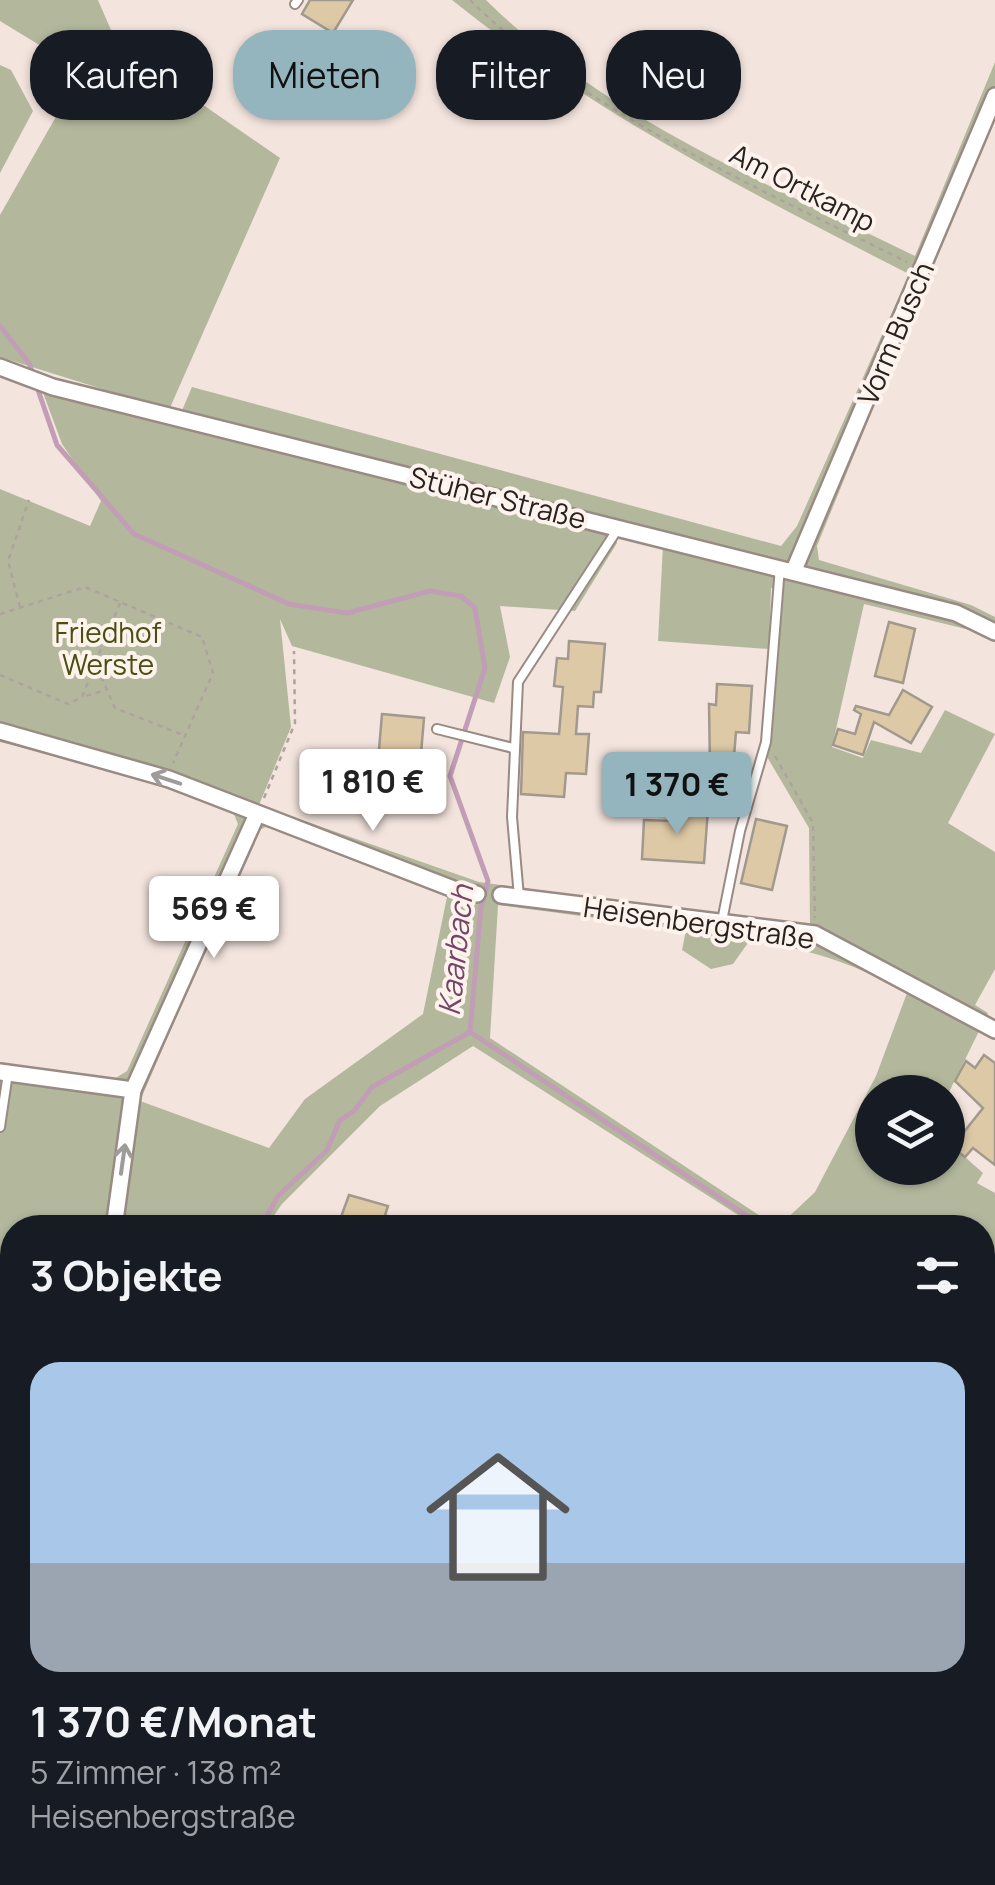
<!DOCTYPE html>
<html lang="de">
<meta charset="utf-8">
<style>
body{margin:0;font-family:Manrope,sans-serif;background:#20242c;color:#f1f3f6;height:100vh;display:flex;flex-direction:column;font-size:38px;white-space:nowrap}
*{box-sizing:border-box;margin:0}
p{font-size:32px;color:#9ea1a6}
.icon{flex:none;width:55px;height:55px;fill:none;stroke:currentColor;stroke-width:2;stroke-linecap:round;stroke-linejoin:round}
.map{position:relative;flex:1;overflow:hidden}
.panel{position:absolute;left:0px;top:1215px;width:995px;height:670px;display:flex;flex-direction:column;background:#171b24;border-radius:40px 40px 0 0;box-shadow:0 2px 8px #0004}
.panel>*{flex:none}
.guide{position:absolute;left:30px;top:30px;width:935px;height:90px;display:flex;gap:20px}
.tools{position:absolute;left:855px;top:1075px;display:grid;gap:20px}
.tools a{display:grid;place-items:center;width:110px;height:110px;border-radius:50%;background:#171b24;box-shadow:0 2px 8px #0004;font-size:50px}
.price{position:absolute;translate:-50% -85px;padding:0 22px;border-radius:10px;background:#fff;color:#222;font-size:32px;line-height:65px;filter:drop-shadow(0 2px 5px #0008)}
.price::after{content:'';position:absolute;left:50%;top:60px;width:30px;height:22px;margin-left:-15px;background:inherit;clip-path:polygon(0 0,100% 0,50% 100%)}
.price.on{background:#94b4be;color:#111}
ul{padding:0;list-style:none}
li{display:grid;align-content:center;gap:20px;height:530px;padding:0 30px}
li span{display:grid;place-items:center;height:310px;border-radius:30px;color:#555}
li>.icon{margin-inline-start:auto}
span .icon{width:180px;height:180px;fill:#fffc;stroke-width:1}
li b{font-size:42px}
h2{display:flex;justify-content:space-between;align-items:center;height:120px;padding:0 30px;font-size:42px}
.chip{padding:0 35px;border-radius:40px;background:#171b24;box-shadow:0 2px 8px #0004;font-size:35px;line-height:90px}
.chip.on{background:#94b4be;color:#111}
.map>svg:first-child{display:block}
</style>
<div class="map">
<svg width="995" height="1885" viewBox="0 0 995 1885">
<rect width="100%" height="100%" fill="#f3e4dd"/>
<g fill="#b3b89d" fill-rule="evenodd">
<polygon points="0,0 98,0 118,46 280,158 169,410 0,357 0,215 82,71 0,21"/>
<path d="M 452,0 L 486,0 C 604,117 768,184 915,256 L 995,62 L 995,109 L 817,546 L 819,560 L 971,605 L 995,617 L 995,642 L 974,631 L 864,604 L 832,747 L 863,758 L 871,740 L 921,753 L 945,710 L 995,734 L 948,823 L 995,852 L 995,969 L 975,1005 L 988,1013 L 948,1094 L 872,1092 L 872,1168 L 948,1168 L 948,1142 L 983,1173 L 977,1183 L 995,1193 L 995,1362 L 983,1355 L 982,1228 L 778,1227 L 815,1192 L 876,1076 L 907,993 C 855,963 809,949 750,940 L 733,964 L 711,969 L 682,950 L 686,930 L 498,905 L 490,1038 L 777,1227 L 757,1227 L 473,1046 L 380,1106 L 282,1204 L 266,1227 L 12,1228 L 12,1472 L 0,1470 L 0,1066 L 111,1081 L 127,1071 L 238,824 L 233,812 L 116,771 L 0,742 L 0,489 L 90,526 L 101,501 L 62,444 L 42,390 L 175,427 L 192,387 L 781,546 L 797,526 L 909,274 C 750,193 592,112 452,0 ZM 615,533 L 663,545 L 658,641 L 769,649 L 763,750 L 809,828 L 810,927 L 479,882 L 259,805 L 291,727 L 280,619 L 292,646 L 494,703 L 510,657 L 500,606 L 575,611 L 617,543 ZM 771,588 L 783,592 L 778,649 L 769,648 ZM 270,825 L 448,892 L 423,1014 L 305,1099 L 269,1148 L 140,1101 L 257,831 Z"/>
<polygon points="0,65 11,70 33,111 0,173"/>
<polygon points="982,1539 995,1539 995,1834 983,1828 982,1592 991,1572 983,1562"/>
<polygon points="69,1872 141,1872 141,1873 136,1885 66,1885"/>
</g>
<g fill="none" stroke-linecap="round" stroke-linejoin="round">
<g stroke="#c19eb5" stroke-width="5">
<polyline points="0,326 29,363 34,377"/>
<polyline points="37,387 57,445 134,534 289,604 347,613 430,591 461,596 475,608 485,668 450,776 488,881 481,907 470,1032 372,1087 354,1111 340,1120 327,1150 278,1196 260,1228"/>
<polyline points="470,1032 765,1228"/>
<polyline points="982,1351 995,1358"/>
<polyline points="105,1885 115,1872"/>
</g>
</g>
<g fill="#dec9a6" stroke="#a1998d" stroke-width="2.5">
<polygon points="310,0 353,0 333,33 302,14"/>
<polygon points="889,622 915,629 903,683 875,676"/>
<polygon points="569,641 605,644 601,692 594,692 593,707 578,706 576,734 589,734 586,774 566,773 564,797 521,794 523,732 559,734 563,687 554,686 557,658 568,659"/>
<polygon points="717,684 752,686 749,733 736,732 733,768 746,768 742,798 702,796 703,767 710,767 709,704 716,705"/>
<polygon points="903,690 932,707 911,743 874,722 863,755 833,745 838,729 855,734 861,714 854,710 856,706 889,715"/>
<polygon points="382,714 424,718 418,790 402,789 400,811 374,809"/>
<polygon points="675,807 708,809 704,863 642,859 644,820 674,821"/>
<polygon points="756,819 787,826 772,890 741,883"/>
<polygon points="984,1055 995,1063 995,1165 973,1148 965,1157 952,1147 983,1108 955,1081 966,1061 975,1068"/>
<polygon points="349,1195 388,1206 385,1215 413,1228 337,1228"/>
</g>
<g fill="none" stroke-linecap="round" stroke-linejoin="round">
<g stroke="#998b84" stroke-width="12">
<g id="service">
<polyline points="295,4 298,0"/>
<polyline points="437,729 513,748"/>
<polyline points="519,897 512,817 518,682 619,527"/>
<polyline points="722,921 740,831 766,742 780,567"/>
<polyline points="0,1127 8,1073"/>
<polyline points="0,1545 12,1547"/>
<polyline points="0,1844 12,1846"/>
</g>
</g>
<g stroke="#998b84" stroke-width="20">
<g id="minor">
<polyline points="0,367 53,387 956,613 995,632"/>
<polyline points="794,570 995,96"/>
<polyline points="0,731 169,779 456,890 477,894"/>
<polyline points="501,895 815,934 995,1030"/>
<polyline points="0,1072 133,1090"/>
<polyline points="114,1228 133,1090 257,814"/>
<polyline points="0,1333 12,1334"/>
<polyline points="0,1603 12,1573"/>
<polyline points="982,1610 995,1580"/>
<polyline points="0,1686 12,1688"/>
<polyline points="425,1872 450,1885"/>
<polyline points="398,1885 403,1872"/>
<polyline points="868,1885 874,1872"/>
</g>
</g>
<g stroke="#aea29d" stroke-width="2.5" stroke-dasharray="5 5" stroke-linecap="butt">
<path d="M 470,0 C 579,109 768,193 907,262"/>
<polyline points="120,603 95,663 115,708 183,735"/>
<polyline points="20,607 8,561 29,500"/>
<polyline points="0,614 85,587 202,637 213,673 173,763"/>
<polyline points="95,664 82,697 106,690"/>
<polyline points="0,675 68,704 82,697"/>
<polyline points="775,756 813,823 815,918"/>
<polyline points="264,798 295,723 294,651"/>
<polyline points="273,1227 273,1228"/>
<polyline points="982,1552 995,1556"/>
<polyline points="4,1766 6,1756"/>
<polyline points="0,1767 12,1770"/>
<polyline points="0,1830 12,1777"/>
<polyline points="46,1885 48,1872"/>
</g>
<use href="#service" stroke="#fff" stroke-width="8"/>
<use href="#minor" stroke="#fff" stroke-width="15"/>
</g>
<defs><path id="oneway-shaft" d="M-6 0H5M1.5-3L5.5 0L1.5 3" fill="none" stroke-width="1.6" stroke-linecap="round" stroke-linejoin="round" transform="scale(2.5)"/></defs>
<g stroke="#9e9b9a">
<use href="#oneway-shaft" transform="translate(166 779) rotate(-162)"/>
<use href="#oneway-shaft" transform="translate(123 1159) rotate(-82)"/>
</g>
<g text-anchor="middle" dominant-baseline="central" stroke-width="8" stroke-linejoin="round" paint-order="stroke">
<g font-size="28" fill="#27211f" stroke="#fef2ec">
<text transform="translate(803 187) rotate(27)">Am Ortkamp</text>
<text transform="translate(895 333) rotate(-67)">Vorm Busch</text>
<text transform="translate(498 497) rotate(14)">Stüher Straße</text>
<text transform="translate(699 922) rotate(8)">Heisenbergstraße</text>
</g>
<g font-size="28" fill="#494f12" stroke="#fef2ec">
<text x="108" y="632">Friedhof<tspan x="108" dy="32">Werste</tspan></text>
</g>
<g font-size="30" font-style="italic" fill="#744466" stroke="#fef2ec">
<text transform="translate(455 950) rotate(-84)">Kaarbach</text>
</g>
</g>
</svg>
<div class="tools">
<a><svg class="icon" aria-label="layers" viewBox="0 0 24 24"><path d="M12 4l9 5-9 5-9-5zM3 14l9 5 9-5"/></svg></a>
</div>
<b class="price" style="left:373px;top:834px">1 810 €</b>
<b class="price on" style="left:677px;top:837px">1 370 €</b>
<b class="price" style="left:214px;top:961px">569 €</b>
<div class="guide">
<a class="chip">Kaufen</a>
<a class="chip on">Mieten</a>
<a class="chip">Filter</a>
<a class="chip">Neu</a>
</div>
<section class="panel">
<h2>3 Objekte<svg class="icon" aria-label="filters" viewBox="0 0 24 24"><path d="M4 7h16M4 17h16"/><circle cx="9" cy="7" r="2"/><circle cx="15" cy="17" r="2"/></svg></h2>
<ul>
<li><span style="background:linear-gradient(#a9c7e8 65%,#9aa5b1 0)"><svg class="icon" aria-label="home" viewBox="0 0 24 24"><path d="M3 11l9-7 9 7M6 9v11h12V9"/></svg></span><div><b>1 370 €/Monat</b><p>5 Zimmer · 138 m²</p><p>Heisenbergstraße</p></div></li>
</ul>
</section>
</div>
